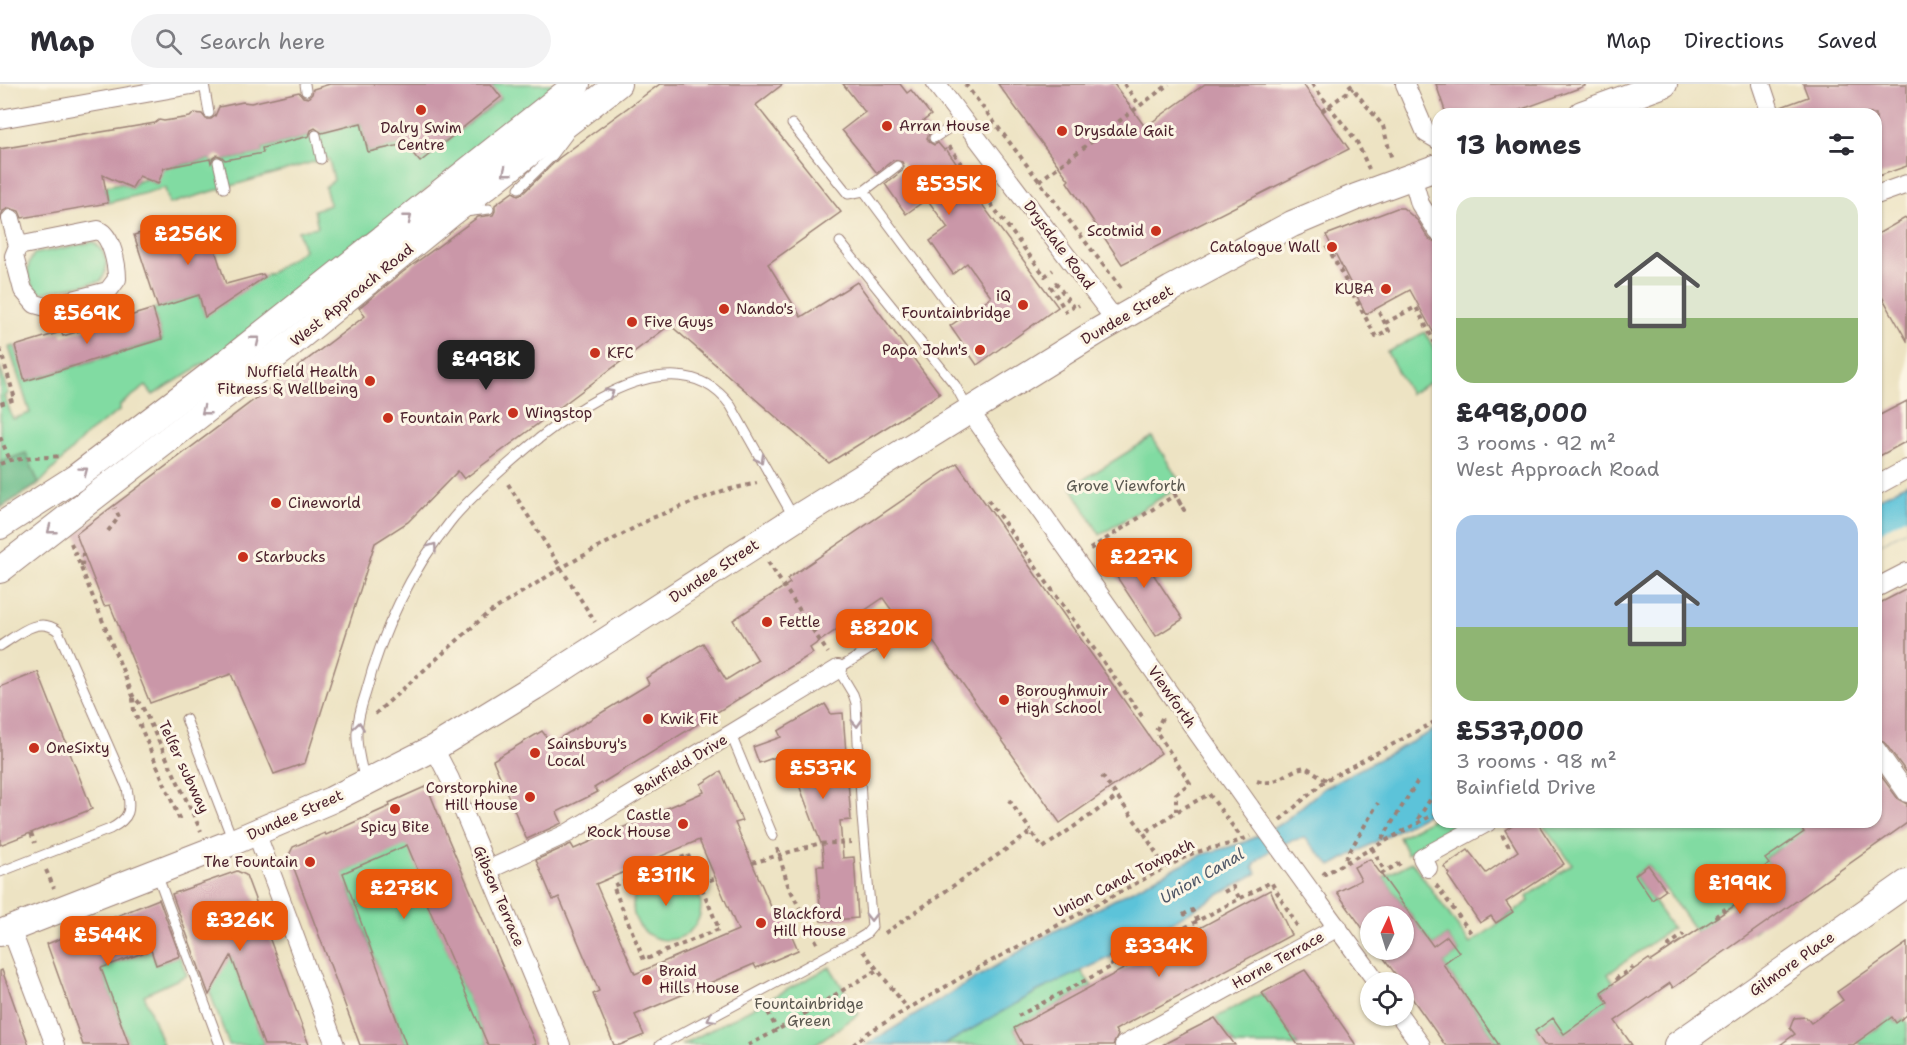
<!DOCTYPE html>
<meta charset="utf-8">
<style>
body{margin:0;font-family:"Shantell Sans",sans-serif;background:#f2f2f3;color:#2b2b33;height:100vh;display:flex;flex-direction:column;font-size:22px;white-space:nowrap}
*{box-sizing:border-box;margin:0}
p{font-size:20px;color:#7c7c81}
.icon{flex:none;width:33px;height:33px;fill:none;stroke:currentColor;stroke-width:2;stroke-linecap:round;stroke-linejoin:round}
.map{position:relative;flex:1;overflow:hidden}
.details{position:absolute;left:1432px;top:24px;width:450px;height:720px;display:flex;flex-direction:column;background:#fff;border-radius:18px;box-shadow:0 2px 4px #0004}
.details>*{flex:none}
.needle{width:39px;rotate:4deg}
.fabs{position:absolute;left:1360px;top:822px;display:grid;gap:12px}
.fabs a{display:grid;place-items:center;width:54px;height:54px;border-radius:50%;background:#fff;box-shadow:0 2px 4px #0004;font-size:30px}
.price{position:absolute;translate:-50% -51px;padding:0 14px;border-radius:12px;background:#ea580c;color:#fff;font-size:20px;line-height:39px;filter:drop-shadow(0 2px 3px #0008)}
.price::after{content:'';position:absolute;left:50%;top:36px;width:18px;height:14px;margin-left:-9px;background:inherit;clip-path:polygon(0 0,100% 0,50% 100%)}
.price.current{background:#222;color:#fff}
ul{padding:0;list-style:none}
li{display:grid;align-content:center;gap:12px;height:318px;padding:0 24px}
li span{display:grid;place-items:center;height:186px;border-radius:18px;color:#555}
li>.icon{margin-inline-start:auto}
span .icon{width:108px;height:108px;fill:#fffc;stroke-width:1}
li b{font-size:26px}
h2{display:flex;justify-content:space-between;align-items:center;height:72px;padding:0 24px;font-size:26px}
header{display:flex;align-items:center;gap:36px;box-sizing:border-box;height:84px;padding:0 30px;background:#fff;border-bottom:2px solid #e1e1e2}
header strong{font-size:28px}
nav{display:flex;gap:33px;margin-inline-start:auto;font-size:21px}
.search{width:420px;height:54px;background:#f2f2f3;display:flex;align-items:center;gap:15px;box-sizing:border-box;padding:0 21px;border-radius:33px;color:#7c7c81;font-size:22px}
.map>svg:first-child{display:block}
</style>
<header>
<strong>Map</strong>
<div class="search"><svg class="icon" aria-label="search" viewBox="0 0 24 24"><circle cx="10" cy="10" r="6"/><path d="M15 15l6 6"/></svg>Search here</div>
<nav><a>Map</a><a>Directions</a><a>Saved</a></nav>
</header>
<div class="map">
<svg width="1907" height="961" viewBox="0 0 1907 961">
<rect width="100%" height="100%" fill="#fcf5e5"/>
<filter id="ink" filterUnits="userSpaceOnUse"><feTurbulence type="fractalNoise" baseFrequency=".0167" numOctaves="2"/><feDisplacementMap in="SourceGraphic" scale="12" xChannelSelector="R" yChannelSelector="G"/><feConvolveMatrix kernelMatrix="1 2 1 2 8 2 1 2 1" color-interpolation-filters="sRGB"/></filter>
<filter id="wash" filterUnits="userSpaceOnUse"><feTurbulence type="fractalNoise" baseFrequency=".008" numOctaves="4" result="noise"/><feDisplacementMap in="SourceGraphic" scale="24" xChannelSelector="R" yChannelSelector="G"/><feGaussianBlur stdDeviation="1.35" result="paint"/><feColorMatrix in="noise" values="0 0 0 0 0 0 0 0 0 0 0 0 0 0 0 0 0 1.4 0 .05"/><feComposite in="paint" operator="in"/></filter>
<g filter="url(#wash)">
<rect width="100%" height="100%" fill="#ede3c3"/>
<g fill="#81dba2" stroke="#667d66" stroke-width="1.5">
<polygon points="491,0 560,0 218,271 153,311 146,302 120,321 120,326 87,350 39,400 0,424 0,283 8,310 4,312 13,335 30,329 9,263 15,262 26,297 162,256 153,225 199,211 205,232 304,166 298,147 318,143 314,126 330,121 325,103 334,96 329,76 327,74 169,120 165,104 108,119 105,102 121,99 132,104 136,98 146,95 157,100 160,85 210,75 212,79 262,69 262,64 361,39 368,68 405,60 420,78 501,14"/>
<path d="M 93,158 C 107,167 110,183 101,197 L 41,209 C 27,200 24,184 34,170 Z"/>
<polygon points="1425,248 1438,272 1438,294 1410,310 1387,268"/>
<polygon points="1152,353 1182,401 1100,451 1071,403"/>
<polygon points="1438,732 1438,738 1465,738 1407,770 1399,753"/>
<polygon points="1541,738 1809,738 1801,744 1809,755 1786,771 1780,764 1765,774 1773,787 1737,813 1758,844 1753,848 1732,818 1714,830 1716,834 1715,874 1648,781 1635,791 1672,844 1608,890 1614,899 1601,908 1619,934 1564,950 1553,934 1535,947 1544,961 1499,961 1443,880 1459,868 1447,852 1433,862 1383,793 1412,778 1470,860 1529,817 1527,813 1572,780"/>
<polygon points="412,757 429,813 426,816 488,961 406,961 348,802 336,792"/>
<circle cx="667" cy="822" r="34"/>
<polygon points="151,866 156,881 179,872 187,891 144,911 163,961 129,961 101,884"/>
<polygon points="231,871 264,961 229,961 209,906"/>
<polygon points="830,883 859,930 814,961 682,961"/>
<polygon points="1081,887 1092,902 1014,944 1023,961 944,961 1038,907"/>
<polygon points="1262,909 1298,961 1235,961 1215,934"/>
<polygon points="1878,932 1892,933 1896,939 1903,934 1907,939 1907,961 1860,961 1847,944 1860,935 1871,949 1883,940"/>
</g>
<polygon fill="#68bb88" stroke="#596d5a" stroke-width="1.5" points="26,369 39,400 0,424 0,378"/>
<g fill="#5cc3d9" stroke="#537182" stroke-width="1.5">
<polygon points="1907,399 1907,445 1877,461 1876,416"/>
<path d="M 1438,644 L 1438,724 L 1331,782 L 1305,754 C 1290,755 1259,769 1253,783 L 1257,789 L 1109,874 L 1038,907 L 944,961 L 866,961 L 1040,855 L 1176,783 L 1204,770 L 1243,759 L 1281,740 L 1324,704 Z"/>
</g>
<polygon fill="#ede3c3" points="1907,433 1907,445 1877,461 1877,450"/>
<g id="blocks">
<g fill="#ca97a8" fill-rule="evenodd">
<polygon points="330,0 491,0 501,13 420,78 405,60 368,68 361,39 322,49 315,44 311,46 309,52 262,64 263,69 225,76 222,73 217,71 213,74 211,79 210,75 164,84 158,100 139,92 132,104 103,91 108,119 22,134 19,127 9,124 3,127 0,137 0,65 155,39 159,36 164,37 190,33 194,29 202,30 206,35 211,35 215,32 219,23 243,18 251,19 299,8 303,13 308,14 312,10 313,5"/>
<polygon points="660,0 783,0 756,21 841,128 768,180 801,233 857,198 940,310 829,379 670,241 464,395 458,387 408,438 375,459 305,679 274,690 231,590 150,619 110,521 104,522 76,450 365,232 359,224 403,188 478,133 493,131 495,127 495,121 513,108 518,111 523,109 559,74"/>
<polygon points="843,0 900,0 907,9 911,6 931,31 922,38 930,48 927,54 929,58 934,61 938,59 944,66 946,65 961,86 958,88 1058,223 977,281 950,242 991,213 967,179 953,190 930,157 948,144 927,115 906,130 885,100 902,87 904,82 902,78 893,76 877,89 842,46 865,28"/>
<polygon points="998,0 1114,0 1145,43 1205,0 1303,0 1349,65 1122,180 1067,98 1069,96"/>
<polygon points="1436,0 1585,0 1585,2 1509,30 1446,30"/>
<polygon points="1803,0 1907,0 1907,82 1876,93 1876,30 1782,30 1781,23 1808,13"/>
<polygon points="1397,124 1403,124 1418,137 1429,155 1438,159 1438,257 1410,206 1366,230 1326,151"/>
<polygon points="1907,133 1907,257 1876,202 1876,151"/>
<polygon points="215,136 221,158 213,160 226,200 263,190 265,193 205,233 199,211 158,224 134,151 178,138 180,146"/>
<polygon points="153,225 162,255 25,297 15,262 61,248 63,252"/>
<polygon points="1907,317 1907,357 1876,374 1876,333"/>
<polygon points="957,379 1161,669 1060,739 916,533 903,542 883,514 810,564 813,569 594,704 598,708 557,728 562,739 527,755 526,754 493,676 542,647 551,659 555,657 649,600 646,594 703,559 726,596 758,576 733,536 790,499 787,495"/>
<polygon points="1132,458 1183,535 1156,552 1105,475"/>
<polygon points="1907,505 1907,689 1885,659 1876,654 1876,521"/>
<polygon points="38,588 92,725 0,761 0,603"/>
<polygon points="825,620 831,630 843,629 851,736 840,737 843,774 854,773 858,834 821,837 817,782 824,782 822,762 787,669 759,679 753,663 781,653 778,647"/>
<polygon points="1876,685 1898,715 1907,720 1907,739 1673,904 1670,899 1615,937 1632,961 1544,961 1535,947 1553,934 1564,950 1608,919 1601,908 1649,875 1651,877 1740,818 1733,805 1769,780 1765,775 1804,748 1797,738 1876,738"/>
<path d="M 721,687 L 742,737 L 735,739 L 775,832 L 782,829 L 798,866 L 756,884 L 754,880 L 635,931 L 644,951 L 620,961 L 614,961 L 593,910 L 599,907 L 559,813 L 553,816 L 536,776 L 571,760 L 574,765 L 704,708 L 701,700 ZM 699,756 L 738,846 L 635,890 L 596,800 Z"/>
<polygon points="427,702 447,752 536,961 488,961 428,822 426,816 429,813 407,761 343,789 406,961 360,961 289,771 293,763 325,749 326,751 390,722 389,719"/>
<polygon points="1517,738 1537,738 1564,780 1506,818 1513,828 1496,839 1491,832 1480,839 1448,792 1450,790 1444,783 1468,766 1486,789 1518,767 1505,746"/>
<polygon points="1370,775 1433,862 1447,852 1459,868 1443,880 1499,961 1445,961 1404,903 1404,898 1401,898 1378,866 1404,866 1404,832 1371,832 1371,856 1348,824 1337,808 1361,796 1354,783"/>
<polygon points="1648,781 1666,806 1652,816 1635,791"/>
<polygon points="237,787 246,791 309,961 264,961 231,872 209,911 172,810"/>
<polygon points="1270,806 1291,851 1115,946 1118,951 1113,961 1023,961 1014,944"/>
<polygon points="159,815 180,872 156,881 151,866 101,884 129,961 83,961 47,860"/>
<polygon points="1907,859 1907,931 1896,939 1892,933 1853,961 1780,961 1795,950 1790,944 1794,934 1806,933 1811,939 1843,916 1837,908"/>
<polygon points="2,886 18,931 29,961 0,961 0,887"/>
<polygon points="1305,886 1318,904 1317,905 1356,961 1298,961 1262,909"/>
<polygon points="1215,934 1235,961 1162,961 1197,943"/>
</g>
</g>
</g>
<g filter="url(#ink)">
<use href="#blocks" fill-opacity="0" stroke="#9c8177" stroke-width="1.5"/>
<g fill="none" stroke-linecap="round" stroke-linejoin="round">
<g stroke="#9c8177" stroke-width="11">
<g id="lane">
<polyline points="204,0 209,29"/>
<polyline points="305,0 306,7"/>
<polyline points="792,40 848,110 864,107 897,82"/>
<polyline points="316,51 321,75"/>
<polyline points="934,54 963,35"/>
<polyline points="218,78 224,104"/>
<polyline points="519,104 553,71 568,51"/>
<polyline points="864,107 951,224"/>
<polyline points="465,128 489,125"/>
<polyline points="840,158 955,301 968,325"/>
<path d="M 0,562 C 18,551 38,531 58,547 L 127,704 C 131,726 131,734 110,745 L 0,788"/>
<polyline points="186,635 233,757"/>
<polyline points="731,651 773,752"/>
<path d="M 365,697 C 361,680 356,664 357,648 C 358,634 362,620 366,608 C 382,547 411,487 450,438 C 463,421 480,407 495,392 C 545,346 671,240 731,322 L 794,434"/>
<polyline points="157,790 220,961"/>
<polyline points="660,961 856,856 866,850 872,843 862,733 856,619 853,610 838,585 894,550"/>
</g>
</g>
<g stroke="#9c8177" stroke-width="20">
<g id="street">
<polyline points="936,0 1116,237"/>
<polyline points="1405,0 1426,49 1438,56"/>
<polyline points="1761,0 1771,30"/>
<polyline points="0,35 197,0"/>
<polyline points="1412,92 1420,120 1438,148"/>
<polyline points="1876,111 1907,100"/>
<path d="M 11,135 L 18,162 L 14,172 L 23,206 L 35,220 L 46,223 L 108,207 L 117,195 C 117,181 112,152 98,146 L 18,162"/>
<polyline points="969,326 1250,723"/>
<polyline points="1876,402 1907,385"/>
<polyline points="1876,504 1907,488"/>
<polyline points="434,664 450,695 561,961"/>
<polyline points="1876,665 1907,709"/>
<polyline points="256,748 335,961"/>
<polyline points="1428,784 1422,774 1488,738"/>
<polyline points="488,786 568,749 838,585"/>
<polyline points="1317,816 1377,898"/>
<polyline points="11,845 55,961"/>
<polyline points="1400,932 1421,961"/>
<polyline points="1124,961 1338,843"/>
</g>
</g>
<g stroke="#9c8177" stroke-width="28">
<g id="secondary">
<polyline points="1582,30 1664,0"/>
<polyline points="0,442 75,394 222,282 577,0"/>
<polyline points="0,486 291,260 452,129 618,0"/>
<polyline points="0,849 233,758 331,716 434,664 534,603 795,435 1098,247 1171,205 1292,140 1356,113 1438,83"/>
<polyline points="1677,961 1907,799"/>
</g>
</g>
<g stroke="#9c8177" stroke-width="4" stroke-dasharray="4.5 4.5" stroke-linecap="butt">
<polyline points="965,0 1123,207"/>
<polyline points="1124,0 1140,22"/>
<polyline points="1312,0 1357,58 1369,85"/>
<polyline points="1349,0 1383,42 1392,76"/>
<polyline points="1322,27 1353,4"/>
<polyline points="949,62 969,91 977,85"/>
<polyline points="969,91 1045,192 1053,186"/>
<polyline points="1039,97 1169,0"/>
<polyline points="1327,162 1376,253 1389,247 1377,224"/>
<polyline points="1067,229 1051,203 1056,199 1074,224 1079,221"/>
<polyline points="1385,239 1416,223 1438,265"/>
<polyline points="0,265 15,315 0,320"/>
<polyline points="0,353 10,376"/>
<polyline points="0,380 10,376 61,372"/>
<polyline points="508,400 595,538"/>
<polyline points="988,416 1144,635"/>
<polyline points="108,447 119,433 115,424"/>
<polyline points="71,459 133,612 142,622 201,747"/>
<polyline points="1090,465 1175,411 1184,426 1168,398"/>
<polyline points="768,478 828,569"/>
<polyline points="82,482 83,469"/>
<polyline points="133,614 134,627 181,739"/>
<polyline points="375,630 487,530 561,484 652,434 722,407 757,399"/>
<polyline points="1162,634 1156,647 1190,699 1176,710 1176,727"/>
<polyline points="1102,692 1144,749"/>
<path d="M 1257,697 C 1276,704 1288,685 1306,683 L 1326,696"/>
<polyline points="1009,716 1031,747"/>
<polyline points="1418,735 1438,703"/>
<polyline points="1280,736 1326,696 1438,636"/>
<polyline points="31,749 35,759"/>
<polyline points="1502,751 1511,766"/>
<polyline points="1382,755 1417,698"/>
<polyline points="777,764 788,801 817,859"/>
<polyline points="1372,764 1385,788"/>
<polygon points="688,771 719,845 644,876 613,802"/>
<polyline points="1345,775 1378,719"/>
<polyline points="752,779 817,760 851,758"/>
<polyline points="1165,784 1144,749 1176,728 1209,710 1243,756"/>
<polyline points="46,786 54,804"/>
<polyline points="1323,788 1325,790 1438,728"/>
<polyline points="1381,790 1404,777"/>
<polyline points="701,799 716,794"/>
<polyline points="1436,801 1471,849"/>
<polyline points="1224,808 1233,803 1240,815"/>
<polyline points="1183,831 1192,826 1198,837"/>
<polyline points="1717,833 1716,832 1729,822"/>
<polyline points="885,849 1031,748 1043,764 1117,713"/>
<polyline points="1142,855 1154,848 1159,858"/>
<polyline points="1670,863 1669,861 1684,850"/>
<polyline points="863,867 908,925"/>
<polyline points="1113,882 1109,874 1117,869"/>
<polyline points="1618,896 1617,894 1633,883"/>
<polyline points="764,920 777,946"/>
<polyline points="1018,932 1271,798 1299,845"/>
<path d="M 748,961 C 793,940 833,910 876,887"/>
<path d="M 853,961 L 869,948 L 967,890 L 1189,771 C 1208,763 1232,762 1250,752"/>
</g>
<use href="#lane" stroke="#fff" stroke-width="9"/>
<use href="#street" stroke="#fff" stroke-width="18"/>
<use href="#secondary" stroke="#fff" stroke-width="26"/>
<g stroke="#9c8177" stroke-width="20" stroke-linecap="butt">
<polyline id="street-bridge" points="1250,723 1317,816"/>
</g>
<use href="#street-bridge" stroke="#fff" stroke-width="18"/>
</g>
<defs><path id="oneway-chevron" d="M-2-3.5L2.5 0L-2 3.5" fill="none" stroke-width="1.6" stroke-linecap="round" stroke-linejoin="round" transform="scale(1.5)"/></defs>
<g stroke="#ae9aa0">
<use href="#oneway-chevron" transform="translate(506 88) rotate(142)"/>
<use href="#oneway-chevron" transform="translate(408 134) rotate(-39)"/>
<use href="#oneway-chevron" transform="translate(256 256) rotate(-39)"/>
<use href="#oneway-chevron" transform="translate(610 309) rotate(-28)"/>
<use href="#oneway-chevron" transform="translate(205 327) rotate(142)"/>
<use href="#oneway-chevron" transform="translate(760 375) rotate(61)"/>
<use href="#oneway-chevron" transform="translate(84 387) rotate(-37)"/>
<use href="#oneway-chevron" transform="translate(51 446) rotate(142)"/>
<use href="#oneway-chevron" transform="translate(433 463) rotate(-55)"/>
<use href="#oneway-chevron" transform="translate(857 639) rotate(87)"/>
<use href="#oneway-chevron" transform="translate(359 642) rotate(-82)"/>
<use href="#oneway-chevron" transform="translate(871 833) rotate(89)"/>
<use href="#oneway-chevron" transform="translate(711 934) rotate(152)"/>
</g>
</g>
<g fill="#c8321e" stroke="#fcf5e5" stroke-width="2">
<circle cx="421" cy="26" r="6"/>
<circle cx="887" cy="42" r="6"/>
<circle cx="1062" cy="47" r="6"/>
<circle cx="1156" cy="147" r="6"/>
<circle cx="1332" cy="163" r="6"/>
<circle cx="1386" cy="205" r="6"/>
<circle cx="1023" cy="221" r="6"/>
<circle cx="724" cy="225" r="6"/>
<circle cx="632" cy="238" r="6"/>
<circle cx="980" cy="266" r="6"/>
<circle cx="595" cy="269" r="6"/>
<circle cx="370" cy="297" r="6"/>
<circle cx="513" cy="329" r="6"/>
<circle cx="388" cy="334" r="6"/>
<circle cx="276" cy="419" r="6"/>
<circle cx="243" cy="473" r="6"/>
<circle cx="767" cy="538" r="6"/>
<circle cx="1004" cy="616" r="6"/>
<circle cx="648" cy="635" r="6"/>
<circle cx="34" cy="664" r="6"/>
<circle cx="535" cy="669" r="6"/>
<circle cx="530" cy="713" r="6"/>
<circle cx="395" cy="725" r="6"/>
<circle cx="683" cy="740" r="6"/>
<circle cx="310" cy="778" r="6"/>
<circle cx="761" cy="839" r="6"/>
<circle cx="647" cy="896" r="6"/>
</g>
<g text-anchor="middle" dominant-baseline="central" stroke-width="6" stroke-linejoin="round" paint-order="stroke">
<g font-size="15" fill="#4a1f2b" stroke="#fcf5e5" text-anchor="start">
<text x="899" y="42">Arran House</text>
<text x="421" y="44" text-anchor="middle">Dalry Swim<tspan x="421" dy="17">Centre</tspan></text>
<text x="1074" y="47">Drysdale Gait</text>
<text x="1144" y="147" text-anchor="end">Scotmid</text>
<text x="1320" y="163" text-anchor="end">Catalogue Wall</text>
<text x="1374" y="205" text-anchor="end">KUBA</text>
<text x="1011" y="212" text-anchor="end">iQ<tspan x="1011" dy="17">Fountainbridge</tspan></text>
<text x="736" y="225">Nando's</text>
<text x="644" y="238">Five Guys</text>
<text x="968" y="266" text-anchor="end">Papa John's</text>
<text x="607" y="269">KFC</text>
<text x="358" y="288" text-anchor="end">Nuffield Health<tspan x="358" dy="17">Fitness &amp; Wellbeing</tspan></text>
<text x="525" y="329">Wingstop</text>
<text x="400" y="334">Fountain Park</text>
<text x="288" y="419">Cineworld</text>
<text x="255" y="473">Starbucks</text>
<text x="779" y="538">Fettle</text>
<text x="1016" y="607">Boroughmuir<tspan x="1016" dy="17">High School</tspan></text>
<text x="660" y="635">Kwik Fit</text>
<text x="547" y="660">Sainsbury's<tspan x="547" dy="17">Local</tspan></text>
<text x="46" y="664">OneSixty</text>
<text x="518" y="704" text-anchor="end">Corstorphine<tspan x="518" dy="17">Hill House</tspan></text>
<text x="671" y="731" text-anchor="end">Castle<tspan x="671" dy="17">Rock House</tspan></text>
<text x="395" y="743" text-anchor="middle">Spicy Bite</text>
<text x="298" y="778" text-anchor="end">The Fountain</text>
<text x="773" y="830">Blackford<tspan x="773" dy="17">Hill House</tspan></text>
<text x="659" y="887">Braid<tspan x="659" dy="17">Hills House</tspan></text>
</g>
<g font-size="15" fill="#4a1f2b" stroke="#fcf5e5">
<text transform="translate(1059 161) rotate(53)">Drysdale Road</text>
<text transform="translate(352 211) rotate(-39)">West Approach Road</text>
<text transform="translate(1127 231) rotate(-30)">Dundee Street</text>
<text transform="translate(714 487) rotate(-33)">Dundee Street</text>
<text transform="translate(1172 613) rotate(55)">Viewforth</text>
<text transform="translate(681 681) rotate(-31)">Bainfield Drive</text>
<text transform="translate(184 683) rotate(65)">Telfer subway</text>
<text transform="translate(295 731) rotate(-24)">Dundee Street</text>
<text transform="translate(1124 794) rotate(-27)">Union Canal Towpath</text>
<text transform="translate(499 812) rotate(67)">Gibson Terrace</text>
<text transform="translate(1278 876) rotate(-29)">Horne Terrace</text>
<text transform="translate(1792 880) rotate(-35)">Gilmore Place</text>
</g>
<g font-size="15" fill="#5a574f" stroke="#fcf5e5">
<text x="1126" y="402">Grove Viewforth</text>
<text x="809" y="920">Fountainbridge<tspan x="809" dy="17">Green</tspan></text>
</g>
<g font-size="16" font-style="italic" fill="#505868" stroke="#fcf5e5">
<text transform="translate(1202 792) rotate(-30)">Union Canal</text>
</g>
</g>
</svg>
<div class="fabs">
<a><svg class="needle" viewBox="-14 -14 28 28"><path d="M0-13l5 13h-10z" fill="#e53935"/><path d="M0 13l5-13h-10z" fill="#7c7c81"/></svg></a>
<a><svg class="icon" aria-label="locate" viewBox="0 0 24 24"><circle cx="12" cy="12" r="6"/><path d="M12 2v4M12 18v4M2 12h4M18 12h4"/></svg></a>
</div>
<b class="price" style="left:949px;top:132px">£535K</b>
<b class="price" style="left:188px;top:182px">£256K</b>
<b class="price" style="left:87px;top:261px">£569K</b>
<b class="price current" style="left:486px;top:307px">£498K</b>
<b class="price" style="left:1144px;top:505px">£227K</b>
<b class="price" style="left:884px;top:576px">£820K</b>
<b class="price" style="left:823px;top:716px">£537K</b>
<b class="price" style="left:666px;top:823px">£311K</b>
<b class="price" style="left:1740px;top:831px">£199K</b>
<b class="price" style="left:404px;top:836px">£278K</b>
<b class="price" style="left:240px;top:868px">£326K</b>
<b class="price" style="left:108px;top:883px">£544K</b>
<b class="price" style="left:1159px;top:894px">£334K</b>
<section class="details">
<h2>13 homes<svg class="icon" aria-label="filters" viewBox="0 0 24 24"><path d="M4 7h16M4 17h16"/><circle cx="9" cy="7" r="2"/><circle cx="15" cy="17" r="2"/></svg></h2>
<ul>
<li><span style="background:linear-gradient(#dfe7d0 65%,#8fb573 0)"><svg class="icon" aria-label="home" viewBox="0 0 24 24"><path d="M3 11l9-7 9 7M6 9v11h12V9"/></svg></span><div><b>£498,000</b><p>3 rooms · 92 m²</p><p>West Approach Road</p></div></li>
<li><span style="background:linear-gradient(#a9c7e8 60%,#8fb573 0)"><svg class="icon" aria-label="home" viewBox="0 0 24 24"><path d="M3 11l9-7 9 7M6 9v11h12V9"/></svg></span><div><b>£537,000</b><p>3 rooms · 98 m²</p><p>Bainfield Drive</p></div></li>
</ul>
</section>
</div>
